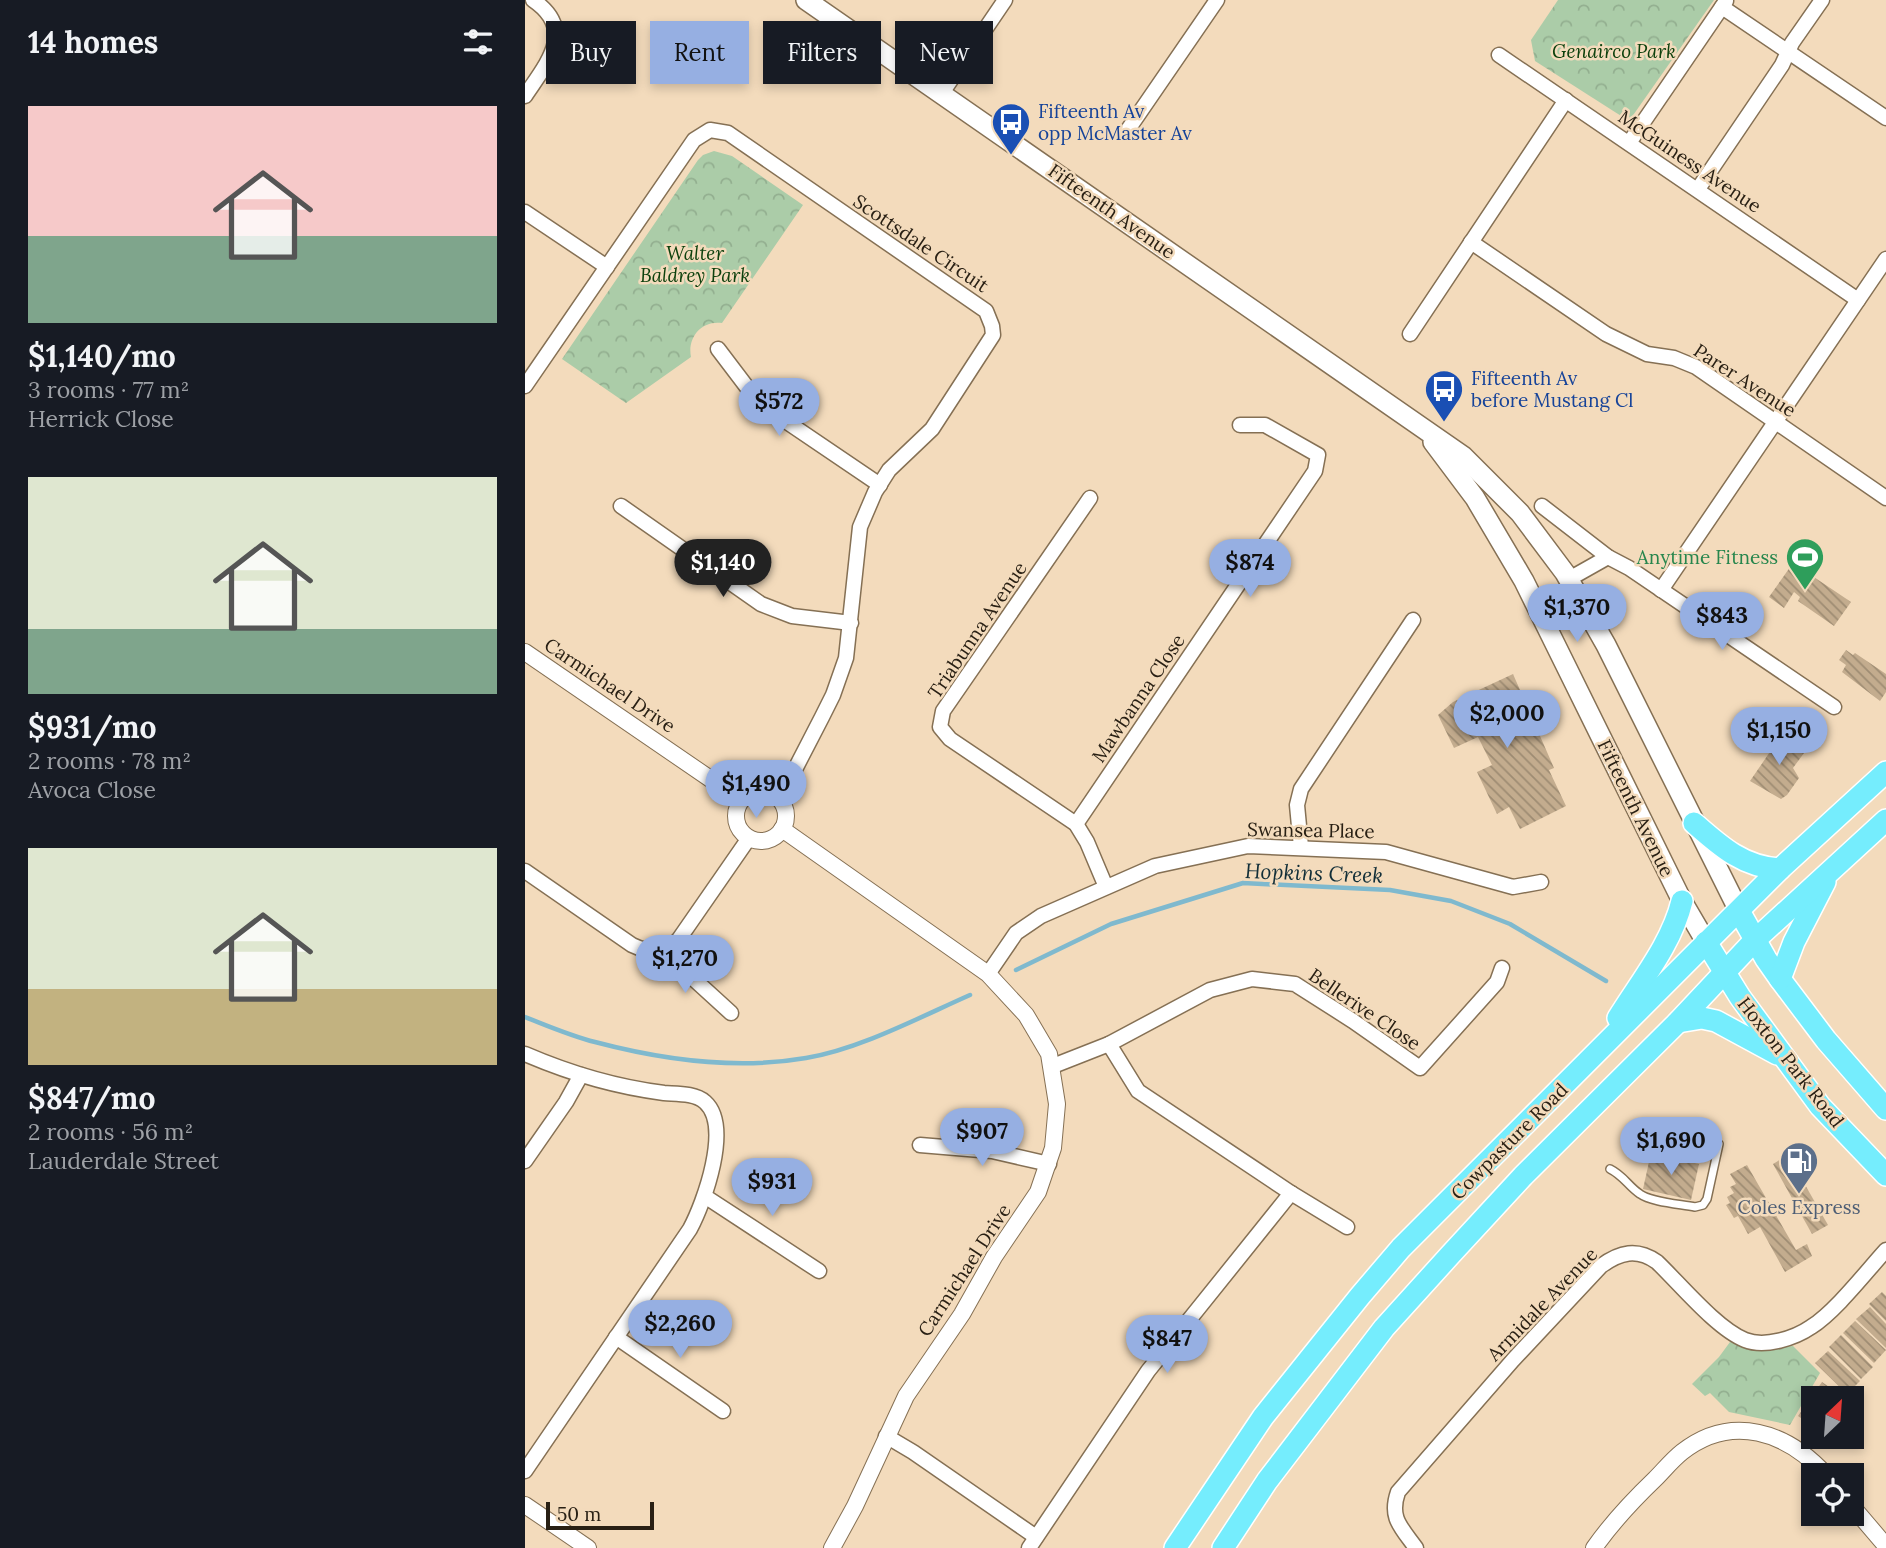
<!DOCTYPE html>
<meta charset="utf-8">
<style>
body{margin:0;font-family:Lora,serif;background:#20242c;color:#f1f3f6;height:100vh;display:flex;flex-direction:column;font-size:26px;white-space:nowrap}
*{box-sizing:border-box;margin:0}
p{font-size:23px;color:#9ea1a6}
.icon{flex:none;width:38px;height:38px;fill:none;stroke:currentColor;stroke-width:2;stroke-linecap:round;stroke-linejoin:round}
.map{position:relative;flex:1;overflow:hidden}
.panel{display:flex;flex-direction:column;background:#171b24;width:525px}
.panel>*{flex:none}
.hud{position:absolute;left:21px;top:21px;width:665px;height:63px;display:flex;gap:14px}
.needle{width:46px;rotate:25deg}
.controls{position:absolute;left:1276px;top:1386px;display:grid;gap:14px}
.controls a{display:grid;place-items:center;width:63px;height:63px;border-radius:0px;background:#171b24;box-shadow:0 4px 10px #0003;font-size:35px}
.scale{position:absolute;left:21px;bottom:18px;width:108px;box-sizing:border-box;padding-left:7px;border:4px solid #292014;border-top:0;font-size:19px;line-height:24px;white-space:nowrap;color:#292014;-webkit-text-stroke:5px #f3dbbc;paint-order:stroke}
.price{position:absolute;translate:-50% -60px;padding:0 16px;border-radius:24px;background:#96afe2;color:#111;font-size:23px;line-height:46px;filter:drop-shadow(0 2px 4px #0008)}
.price::after{content:'';position:absolute;left:50%;top:42px;width:21px;height:16px;margin-left:-10px;background:inherit;clip-path:polygon(0 0,100% 0,50% 100%)}
.price.active{background:#222;color:#fff}
ul{padding:0;list-style:none}
li{display:grid;align-content:center;gap:14px;height:371px;padding:0 28px}
li span{display:grid;place-items:center;height:217px;border-radius:0px;color:#555}
li>.icon{margin-inline-start:auto}
span .icon{width:126px;height:126px;fill:#fffc;stroke-width:1}
li b{font-size:30px}
h2{display:flex;justify-content:space-between;align-items:center;height:84px;padding:0 28px;font-size:30px}
.chip{padding:0 24px;border-radius:0px;background:#171b24;box-shadow:0 4px 10px #0003;font-size:24px;line-height:63px}
.chip.active{background:#96afe2;color:#111}
main{display:flex;flex:1;min-height:0}
.map>svg:first-child{display:block}
</style>
<main>
<section class="panel">
<h2>14 homes<svg class="icon" aria-label="filters" viewBox="0 0 24 24"><path d="M4 7h16M4 17h16"/><circle cx="9" cy="7" r="2"/><circle cx="15" cy="17" r="2"/></svg></h2>
<ul>
<li><span style="background:linear-gradient(#f6c9c9 60%,#7fa58c 0)"><svg class="icon" aria-label="home" viewBox="0 0 24 24"><path d="M3 11l9-7 9 7M6 9v11h12V9"/></svg></span><div><b>$1,140/mo</b><p>3 rooms · 77 m²</p><p>Herrick Close</p></div></li>
<li><span style="background:linear-gradient(#dfe7d0 70%,#7fa58c 0)"><svg class="icon" aria-label="home" viewBox="0 0 24 24"><path d="M3 11l9-7 9 7M6 9v11h12V9"/></svg></span><div><b>$931/mo</b><p>2 rooms · 78 m²</p><p>Avoca Close</p></div></li>
<li><span style="background:linear-gradient(#dfe7d0 65%,#c2b280 0)"><svg class="icon" aria-label="home" viewBox="0 0 24 24"><path d="M3 11l9-7 9 7M6 9v11h12V9"/></svg></span><div><b>$847/mo</b><p>2 rooms · 56 m²</p><p>Lauderdale Street</p></div></li>
</ul>
</section>
<div class="map">
<svg width="1361" height="1548" viewBox="0 0 1361 1548">
<defs>
<pattern id="park-crowns" width="20" height="18" patternUnits="userSpaceOnUse" patternTransform="scale(1.75)"><rect width="20" height="18" fill="#abcca8"/><path d="M2 6a3 3 0 1 1 6 0M12 15a3 3 0 1 1 6 0" fill="none" stroke="#93af90"/></pattern>
<pattern id="building-back-hatch" width="6" height="6" patternUnits="userSpaceOnUse" patternTransform="scale(1.75)"><rect width="6" height="6" fill="#c3ac8e"/><path d="M-1 5l2 2M0 0l6 6M5-1l2 2" fill="none" stroke="#9e8c73"/></pattern>
</defs>
<rect width="100%" height="100%" fill="#f3dbbc"/>
<g fill="url(#park-crowns)">
<polygon points="1033,0 1189,0 1104,121 1010,61 1006,40"/>
<path d="M 189,151 L 207,156 L 278,205 L 197,323 C 177,320 162,337 166,357 L 101,403 L 37,359 L 173,160 L 178,155 Z"/>
<polygon points="1205,1342 1230,1349 1268,1346 1295,1373 1265,1425 1204,1412 1185,1393 1180,1396 1167,1384 1194,1357"/>
</g>
<g fill="none" stroke-linecap="round" stroke-linejoin="round">
<g stroke="#7fb9ce" stroke-width="4.5">
<polyline points="491,970 586,924 718,883 865,890 926,901 985,924 1081,981"/>
<path d="M 0,1017 C 23,1026 46,1036 70,1042 C 138,1060 212,1070 281,1058 C 335,1049 395,1017 445,995"/>
</g>
</g>
<g fill="url(#building-back-hatch)">
<polygon points="1268,563 1326,602 1309,626 1273,601 1275,597 1269,592 1259,608 1244,597"/>
<polygon points="1321,650 1328,655 1330,653 1361,674 1361,692 1355,701 1317,672 1321,665 1314,660"/>
<polygon points="988,674 1029,768 1024,770 1041,806 995,829 984,807 972,814 952,772 967,765 953,737 929,748 913,715 928,702"/>
<polygon points="1260,730 1272,739 1268,745 1279,753 1268,768 1274,778 1262,795 1256,799 1225,781"/>
<polygon points="1126,1153 1174,1164 1166,1200 1118,1189"/>
<polygon points="1263,1155 1303,1225 1287,1234 1248,1164"/>
<polygon points="1222,1165 1271,1250 1282,1244 1287,1256 1260,1272 1235,1227 1223,1234 1213,1216 1209,1218 1201,1205 1205,1203 1202,1197 1209,1193 1205,1187 1211,1184 1205,1174"/>
<polygon points="1357,1292 1361,1296 1361,1321 1344,1304"/>
<polygon points="1345,1307 1361,1324 1361,1348 1331,1319"/>
<polygon points="1330,1321 1361,1350 1349,1363 1318,1333"/>
<polygon points="1316,1335 1348,1367 1336,1379 1304,1347"/>
<polygon points="1303,1351 1335,1381 1322,1394 1290,1363"/>
<polygon points="1297,1382 1318,1397 1288,1398 1288,1426 1273,1416"/>
</g>
<g fill="none" stroke-linecap="round" stroke-linejoin="round">
<g stroke="#857054" stroke-width="10">
<path id="service" d="M 1085,1169 C 1099,1176 1103,1186 1115,1194 C 1126,1202 1155,1204 1170,1207 L 1178,1205 L 1182,1199 L 1194,1144"/>
</g>
<g stroke="#857054" stroke-width="17">
<g id="minor">
<polyline points="1197,7 1361,118"/>
<polyline points="974,55 1333,300"/>
<polyline points="417,93 480,0"/>
<path d="M 0,96 C 22,63 52,30 8,0"/>
<polyline points="602,131 692,0"/>
<polyline points="1104,143 1201,1"/>
<polyline points="1173,189 1257,65 1267,43 1297,0"/>
<polyline points="0,212 82,267"/>
<polyline points="946,242 1081,334 1122,354 1149,358 1171,367 1361,498"/>
<polyline points="885,334 1041,100"/>
<polyline points="193,349 234,403 355,485"/>
<polyline points="0,386 169,140 185,130 203,133 461,311 467,326 468,335 407,429 364,470 350,492 335,527 321,658 308,695 297,717 265,779 251,796"/>
<polyline points="565,498 418,711 415,727 425,739 551,824 562,842 581,887"/>
<polyline points="96,506 236,604 267,616 326,623"/>
<polyline points="1017,506 1083,557 1104,568 1309,707"/>
<polyline points="1044,579 1083,557"/>
<polyline points="1136,590 1361,259"/>
<polyline points="551,824 790,471 793,455 740,425 715,425"/>
<polyline points="776,847 772,805 776,789 888,620"/>
<path d="M 0,871 L 107,945 C 124,953 141,956 154,939 L 224,838"/>
<polyline points="143,950 160,971 206,1013"/>
<polyline points="463,974 491,933 516,916 630,866 723,846 861,852 988,887 1016,882"/>
<polyline points="584,1044 613,1091 766,1193 822,1227"/>
<path d="M 0,1054 C 44,1073 91,1087 139,1093 C 152,1094 170,1093 180,1102 C 207,1126 179,1203 165,1229 L 0,1471"/>
<polyline points="528,1066 584,1044 685,990 727,979 770,984 828,1021 895,1068 972,982 977,968"/>
<polyline points="395,1145 467,1151 524,1164"/>
<polyline points="0,1161 41,1102 56,1075"/>
<polyline points="181,1197 294,1271"/>
<polyline points="91,1337 198,1411"/>
<polyline points="361,1436 388,1452 511,1537"/>
<polyline points="504,1548 623,1371 766,1193"/>
<path d="M 891,1548 C 876,1527 864,1518 873,1492 L 988,1360 L 1076,1266 C 1095,1252 1112,1248 1132,1262 C 1155,1284 1192,1329 1220,1340 C 1240,1348 1270,1338 1286,1327 C 1310,1312 1341,1272 1361,1250"/>
</g>
</g>
<g stroke="#857054" stroke-width="18">
<g id="tertiary">
<polyline points="0,652 216,800"/>
<circle cx="236" cy="816" r="25"/>
<polyline points="257,829 463,974 501,1015 524,1054 532,1104 528,1148 513,1192 469,1257 437,1314 381,1396 330,1506 307,1548"/>
<polyline points="0,1505 63,1548"/>
<polyline points="1326,1505 1361,1546"/>
<path d="M 1069,1548 C 1088,1521 1106,1502 1130,1479 C 1139,1470 1147,1460 1157,1452 C 1207,1413 1262,1432 1301,1475"/>
</g>
</g>
<g stroke="#857054" stroke-width="22">
<g id="secondary">
<polyline points="281,0 938,456 995,513 1040,573 1081,645 1214,911"/>
<polyline points="908,442 950,498 999,581 1157,901 1181,942"/>
</g>
</g>
<g stroke="#fff" stroke-width="24">
<g id="primary">
<path d="M 1169,823 C 1195,846 1218,867 1255,869"/>
<polyline points="1214,911 1241,959 1255,979 1301,1040 1361,1109"/>
<polyline points="1181,942 1215,997 1295,1106 1361,1175"/>
<polyline points="1255,979 1269,942 1300,882"/>
<path d="M 1093,1018 C 1116,981 1147,943 1157,901"/>
<polyline points="1153,1022 1177,1018 1191,1021 1252,1054"/>
<polyline points="650,1548 738,1417 835,1296 876,1248 1255,869 1361,772"/>
<polyline points="698,1548 742,1481 859,1328 926,1254 998,1176 1153,1022 1230,940 1361,820"/>
</g>
</g>
<use href="#service" stroke="#fff" stroke-width="7"/>
<use href="#minor" stroke="#fff" stroke-width="14"/>
<use href="#tertiary" stroke="#fff" stroke-width="16"/>
<use href="#secondary" stroke="#fff" stroke-width="19"/>
<use href="#primary" stroke="#75edfd" stroke-width="21"/>
</g>
<defs>
<g id="bus-pin" transform="scale(2.0125)"><path d="M0 17L-7.5 6A9.5 9.5 0 1 1 7.5 6Z" fill="#1a4fb4" stroke="#f3dbbc"/><path d="M-5-6H5V4H4V6H2V4H-2V6H-4V4H-5ZM-3.5-4V0h7V-4ZM-3.5 1.2v1.5H-2V1.2ZM2 1.2v1.5H3.5V1.2Z" fill="#fff"/></g>
<g id="stadium-pin" transform="scale(2.0125)"><path d="M0 17L-7.5 6A9.5 9.5 0 1 1 7.5 6Z" fill="#2e9e5b" stroke="#f3dbbc"/><path d="M0-5a6.5 5 0 1 0 0 10a6.5 5 0 1 0 0-10ZM-3.5-1.8h7v3.6h-7Z" fill="#fff"/></g>
<g id="fuel-pin" transform="scale(2.0125)"><path d="M0 17L-7.5 6A9.5 9.5 0 1 1 7.5 6Z" fill="#5c6f8a" stroke="#f3dbbc"/><path d="M-5.5-6h7V0h2V4h1.3V-2.5L3-4.5l.8-.8L6-3V5H2.5V1h-1V6h-7ZM-4.2-4.7v3.2H.2V-4.7Z" fill="#fff"/></g>
</defs>
<g fill-rule="evenodd">
<use href="#bus-pin" x="486" y="122"/>
<use href="#bus-pin" x="919" y="389"/>
<use href="#stadium-pin" x="1280" y="557"/>
<use href="#fuel-pin" x="1274" y="1161"/>
</g>
<g text-anchor="middle" dominant-baseline="central" stroke-width="5" stroke-linejoin="round" paint-order="stroke">
<g font-size="19" font-style="italic" fill="#0d410d" stroke="#f3dbbc">
<text x="1089" y="51">Genairco Park</text>
<text x="170" y="253">Walter<tspan x="170" dy="22">Baldrey Park</tspan></text>
</g>
<g font-size="19" fill="#164399" stroke="#f3dbbc" text-anchor="start">
<text x="513" y="111">Fifteenth Av<tspan x="513" dy="22">opp McMaster Av</tspan></text>
<text x="946" y="378">Fifteenth Av<tspan x="946" dy="22">before Mustang Cl</tspan></text>
</g>
<g font-size="19" fill="#292014" stroke="#f3dbbc">
<text transform="translate(1165 161) rotate(34)">McGuiness Avenue</text>
<text transform="translate(587 211) rotate(35)">Fifteenth Avenue</text>
<text transform="translate(396 243) rotate(34)">Scottsdale Circuit</text>
<text transform="translate(1220 380) rotate(33)">Parer Avenue</text>
<text transform="translate(452 630) rotate(-56)">Triabunna Avenue</text>
<text transform="translate(85 685) rotate(34)">Carmichael Drive</text>
<text transform="translate(613 698) rotate(-56)">Mawbanna Close</text>
<text transform="translate(1111 808) rotate(64)">Fifteenth Avenue</text>
<text transform="translate(786 830) rotate(1)">Swansea Place</text>
<text transform="translate(840 1009) rotate(34)">Bellerive Close</text>
<text transform="translate(1266 1062) rotate(52)">Hoxton Park Road</text>
<text transform="translate(984 1141) rotate(-45)">Cowpasture Road</text>
<text transform="translate(439 1270) rotate(-57)">Carmichael Drive</text>
<text transform="translate(1017 1304) rotate(-46)">Armidale Avenue</text>
</g>
<g font-size="19" fill="#27864d" stroke="#f3dbbc" text-anchor="end">
<text x="1253" y="557">Anytime Fitness</text>
</g>
<g font-size="19" fill="#4e5e75" stroke="#f3dbbc">
<text x="1274" y="1207">Coles Express</text>
</g>
<g font-size="21" font-style="italic" fill="#112e38" stroke="#f3dbbc">
<text transform="translate(789 873) rotate(2)">Hopkins Creek</text>
</g>
</g>
</svg>
<div class="controls">
<a><svg class="needle" viewBox="-14 -14 28 28"><path d="M0-13l5 13h-10z" fill="#e53935"/><path d="M0 13l5-13h-10z" fill="#9ea1a6"/></svg></a>
<a><svg class="icon" aria-label="locate" viewBox="0 0 24 24"><circle cx="12" cy="12" r="6"/><path d="M12 2v4M12 18v4M2 12h4M18 12h4"/></svg></a>
</div>
<div class="scale">50 m</div>
<b class="price" style="left:254px;top:438px">$572</b>
<b class="price active" style="left:198px;top:599px">$1,140</b>
<b class="price" style="left:725px;top:599px">$874</b>
<b class="price" style="left:1052px;top:644px">$1,370</b>
<b class="price" style="left:1197px;top:652px">$843</b>
<b class="price" style="left:982px;top:750px">$2,000</b>
<b class="price" style="left:1254px;top:767px">$1,150</b>
<b class="price" style="left:231px;top:820px">$1,490</b>
<b class="price" style="left:160px;top:995px">$1,270</b>
<b class="price" style="left:457px;top:1168px">$907</b>
<b class="price" style="left:1146px;top:1177px">$1,690</b>
<b class="price" style="left:247px;top:1218px">$931</b>
<b class="price" style="left:155px;top:1360px">$2,260</b>
<b class="price" style="left:642px;top:1375px">$847</b>
<div class="hud">
<a class="chip">Buy</a>
<a class="chip active">Rent</a>
<a class="chip">Filters</a>
<a class="chip">New</a>
</div>
</div>
</main>
